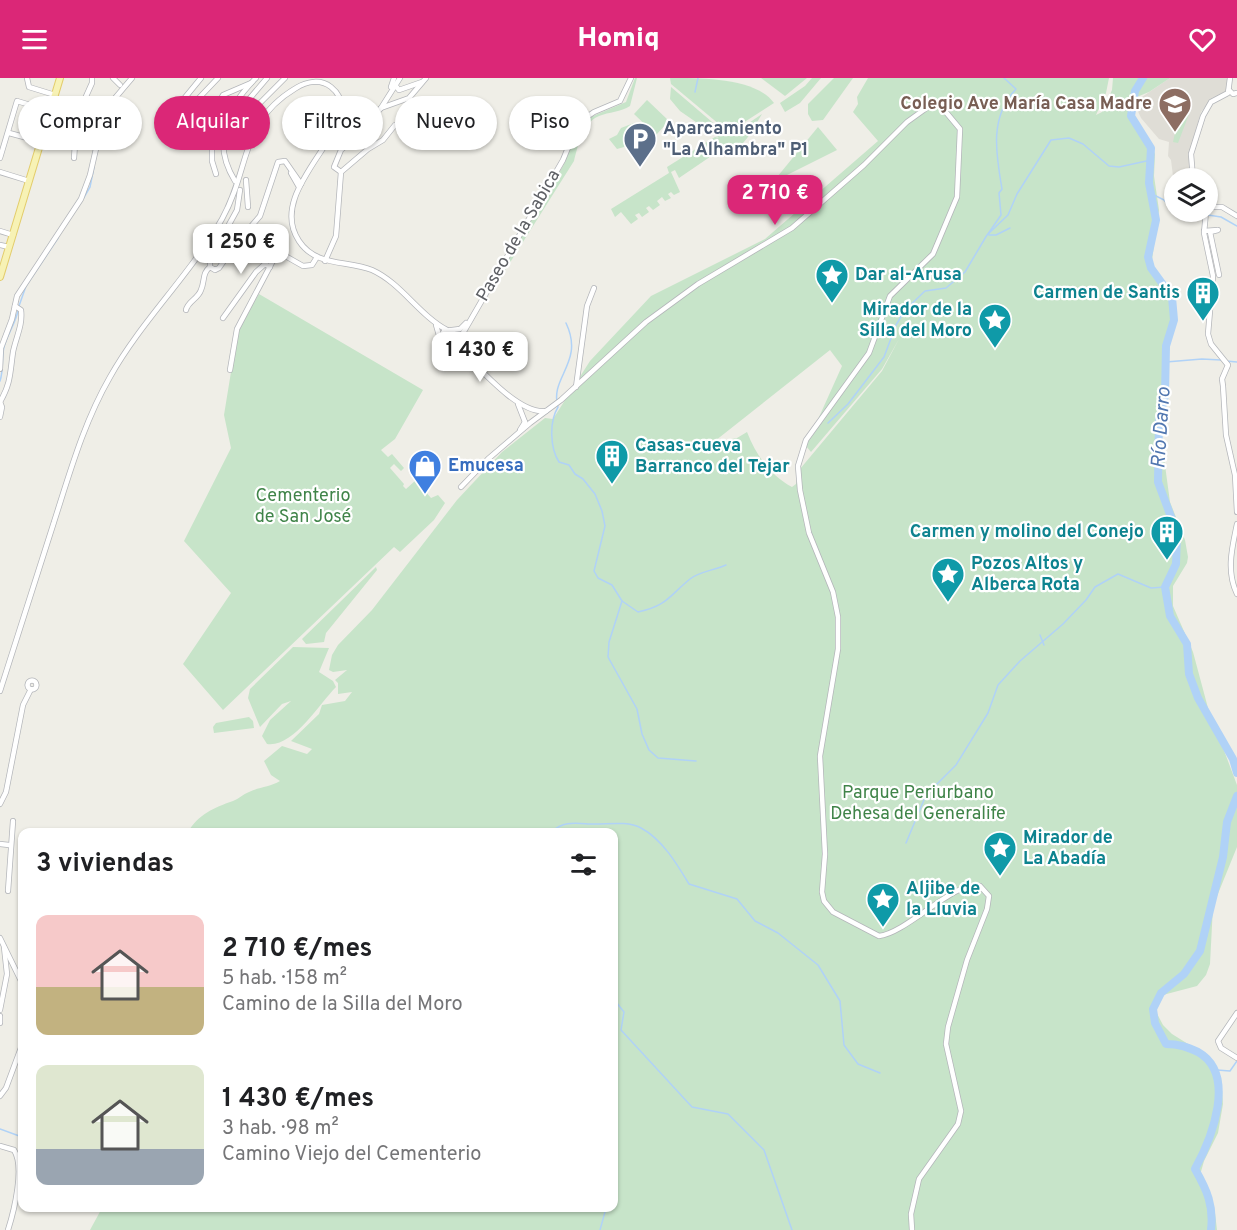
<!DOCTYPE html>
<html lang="es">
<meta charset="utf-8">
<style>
body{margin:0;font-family:Overpass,sans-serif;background:#f2f2f2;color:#202124;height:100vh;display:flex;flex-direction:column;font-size:22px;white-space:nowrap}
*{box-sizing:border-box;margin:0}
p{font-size:20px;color:#757577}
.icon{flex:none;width:33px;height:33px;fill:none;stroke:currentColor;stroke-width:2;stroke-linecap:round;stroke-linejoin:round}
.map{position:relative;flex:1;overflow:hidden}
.details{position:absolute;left:18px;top:750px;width:600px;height:384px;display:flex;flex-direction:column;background:#fff;border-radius:12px;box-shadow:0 2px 4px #0004}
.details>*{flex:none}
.hud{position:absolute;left:18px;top:18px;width:600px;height:54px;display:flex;gap:12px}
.fabs{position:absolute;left:1164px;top:90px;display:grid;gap:12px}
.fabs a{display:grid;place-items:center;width:54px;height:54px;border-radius:50%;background:#fff;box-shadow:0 2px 4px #0004;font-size:30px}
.price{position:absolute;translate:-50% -51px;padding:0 14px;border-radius:12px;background:#fff;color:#222;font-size:20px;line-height:39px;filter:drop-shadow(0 2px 3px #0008)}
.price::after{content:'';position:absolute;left:50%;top:36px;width:18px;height:14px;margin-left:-9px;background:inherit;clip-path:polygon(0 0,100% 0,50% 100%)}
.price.current{background:#db2777;color:#fff}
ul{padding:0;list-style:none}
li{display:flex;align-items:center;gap:18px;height:150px;padding:0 18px}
li span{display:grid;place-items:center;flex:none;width:168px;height:120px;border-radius:12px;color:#555}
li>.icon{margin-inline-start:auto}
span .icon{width:72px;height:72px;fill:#fffc;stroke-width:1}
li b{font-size:26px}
h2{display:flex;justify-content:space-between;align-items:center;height:72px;padding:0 18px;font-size:26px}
.chip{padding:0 21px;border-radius:27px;background:#fff;box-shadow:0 2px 4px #0004;font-size:21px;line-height:54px}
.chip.current{background:#db2777;color:#fff}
header{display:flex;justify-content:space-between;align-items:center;height:78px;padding:0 18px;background:#db2777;color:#fff;font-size:27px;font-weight:800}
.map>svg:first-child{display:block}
</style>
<header><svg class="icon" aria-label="menu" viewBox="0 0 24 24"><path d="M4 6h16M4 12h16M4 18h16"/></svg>Homiq<svg class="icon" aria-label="heart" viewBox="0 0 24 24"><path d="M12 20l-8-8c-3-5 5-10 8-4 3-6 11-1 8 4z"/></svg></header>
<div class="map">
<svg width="1237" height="1152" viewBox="0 0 1237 1152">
<rect width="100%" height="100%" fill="#efeee7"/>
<polygon fill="#dfddd6" points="1170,0 1227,0 1228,7 1225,15 1212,20 1201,34 1190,72 1191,100 1174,100 1174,106 1171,82 1168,78 1169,64 1159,61 1141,40 1136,29 1139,21"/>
<g fill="#c7e4c9" fill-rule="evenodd">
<path d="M 635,0 L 637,0 L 630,28 C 621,34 609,34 599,38 C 582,45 578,68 574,83 L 499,202 L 496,200 L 563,88 L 579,47 L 586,41 L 626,24 Z"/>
<path d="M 670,0 C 703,0 756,0 774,25 L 735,50 L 726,52 L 671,6 Z"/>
<polygon points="761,0 807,0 785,18"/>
<polygon points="812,0 821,0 800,25 785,34 780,25 805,8"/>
<polygon points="834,0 853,0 823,42 812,43 808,36 808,26"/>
<path d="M 868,0 L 1109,0 L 1106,15 L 1096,37 L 1102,34 L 1112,12 L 1113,0 L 1170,0 L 1149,14 L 1122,25 L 1122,29 L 1131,28 L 1135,44 L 1148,61 L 1155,76 L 1154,98 L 1159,132 L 1152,182 L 1153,192 L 1170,219 L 1173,229 L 1161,358 L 1170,424 L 1185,462 L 1188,479 L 1187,485 L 1173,508 L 1173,528 L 1193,574 L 1208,630 L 1237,707 L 1237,769 L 1213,828 L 1210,886 L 1206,897 L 1197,908 L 1159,918 L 1154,923 L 1154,930 L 1163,947 L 1172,956 L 1209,979 L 1221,999 L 1223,1026 L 1218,1055 L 1204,1083 L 1200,1097 L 1200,1107 L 1215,1135 L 1217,1152 L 90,1152 L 102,1130 L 614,1130 L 614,754 L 188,754 C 199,736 213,730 233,723 C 239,721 243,716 249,714 C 259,709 270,709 280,703 L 271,697 L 264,683 L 282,668 L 307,676 L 312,671 L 291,663 L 319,636 L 322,627 L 345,623 L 352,614 L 338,616 L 338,605 L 335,602 L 347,592 L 333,594 L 329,592 L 332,577 L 338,567 L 372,532 L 457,422 L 502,374 L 545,340 L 553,341 L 590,283 L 651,218 L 765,161 L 878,63 L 853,34 L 858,26 L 857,19 ZM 899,261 L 882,293 L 800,391 L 796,406 L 792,409 C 770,397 756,377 747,354 L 737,360 L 718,364 L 709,376 L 701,374 L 830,272 L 842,288 L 806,368 L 811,374 L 882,291 Z"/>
<path d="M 671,9 L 725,55 L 734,55 L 762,36 C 752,52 746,67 729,76 L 723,70 L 679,100 L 675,92 L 671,94 L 680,114 L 674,117 L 671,114 L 668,116 L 671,120 L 665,123 L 662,119 L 657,123 L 660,127 L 653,132 L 649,128 L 646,130 L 649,134 L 642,139 L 639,135 L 635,137 L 638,141 L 631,146 L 621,134 L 615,139 L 611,131 L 669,95 L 667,89 L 715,59 L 719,60 L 680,33 L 670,21 Z"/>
<polygon points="647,22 669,43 656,57 634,36"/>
<polygon points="1178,25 1191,31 1178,65 1173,64 1176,50 1171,48"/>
<polygon points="634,45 653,59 648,64 638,65 617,71 609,61 617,57 621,50"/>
<polygon points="818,49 837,72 773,104"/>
<polygon points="259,216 423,312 395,361 381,372 388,379 392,376 404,390 401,393 394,386 390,390 404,406 403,408 406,411 416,402 431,420 438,417 445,425 434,442 400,474 394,469 223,632 183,586 231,515 184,463 231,370 224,337 238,251"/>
<polygon points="376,489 377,492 326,555 324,564 306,566 302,561"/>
<path d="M 293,569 L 329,570 L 319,594 L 333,603 L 336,609 C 319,626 293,670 267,666 L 262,658 L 270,642 L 291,623 L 282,626 L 260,649 L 248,620 L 250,611 Z"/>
<polygon points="249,639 253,643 254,650 214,655 213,649 216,645"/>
</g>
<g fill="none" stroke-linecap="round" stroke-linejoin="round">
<g stroke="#b0d2f7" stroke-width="1.5">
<polyline points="695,14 698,0"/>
<polyline points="1152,116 1164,122 1174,133"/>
<polyline points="83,121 90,109 94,89"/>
<polyline points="1175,134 1203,137"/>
<polyline points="1208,137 1221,139 1237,148"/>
<path d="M 988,156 L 1001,137 L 999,115 L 1002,111 C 996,76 989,39 1016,11 L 1004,0"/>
<polyline points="989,157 996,157 1010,150"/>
<polyline points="19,228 26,208 58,160"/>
<path d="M 566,245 C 585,285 549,299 558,329 C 549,344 550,370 559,384 L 569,387 L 575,396 L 583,401 L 595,416 L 602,433 L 605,448 L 594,493 L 598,500 L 612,507 L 622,523 L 638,534 C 667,528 669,518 690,501 C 698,494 715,492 726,487"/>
<polyline points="1226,283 1237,284"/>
<polyline points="1166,284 1202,281 1221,282"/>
<path d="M 0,303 C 4,291 1,281 4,269 C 7,257 15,246 18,233"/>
<polyline points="828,345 848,326 884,279 896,247 905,232 925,213 946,210 965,194 987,157 1008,137 1017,116 1051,62 1069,60 1083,66 1109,88 1119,89 1151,82"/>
<polyline points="622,523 609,564 608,579 637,631 642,656 649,672 658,680 696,683"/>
<polyline points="1040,557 1044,567"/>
<path d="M 551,754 C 564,743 574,745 590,746 C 605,747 626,742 641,750 C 662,761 677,786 689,806 L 737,821 L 755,843 L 778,855 L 818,887 L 840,923 L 844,967 L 858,986 L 880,995"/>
<polyline points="906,765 926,717 956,687 988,635 998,607 1020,583 1063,546 1086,522 1095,509 1118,496 1151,510 1165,509"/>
<polyline points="614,925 616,924 624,934 621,952 692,1029 728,1036 764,1072 792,1152"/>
<polyline points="1217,992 1230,993 1237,983"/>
<polyline points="0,1051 22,1059"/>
<polyline points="600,1152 605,1134 603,1130"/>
</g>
<g stroke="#b0d2f7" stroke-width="8">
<polyline points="1143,0 1135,13 1131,38 1151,70 1149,105 1156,142 1148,179 1151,190 1172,219 1174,242 1166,268 1165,317 1159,342 1158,404 1177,455 1176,486 1165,509 1170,538 1187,566 1189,596 1198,620 1233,681 1237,695"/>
<path d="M 1211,1152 C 1214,1128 1207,1112 1195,1091 C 1212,1060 1237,996 1198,974 C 1187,969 1179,966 1166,966 L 1155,945 L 1153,931 L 1161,915 L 1184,896 L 1200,873 L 1223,779 L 1227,744 L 1237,718"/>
</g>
<g stroke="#b4b6ba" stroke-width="6">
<g id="minor">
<polyline points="27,0 29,9 55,17"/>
<polyline points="113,0 120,7"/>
<polyline points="395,7 399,12 422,4"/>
<polyline points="391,9 394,0"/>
<polyline points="1229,12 1233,16 1237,15"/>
<polyline points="198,21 218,0"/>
<polyline points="86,28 82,35 79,34 92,5 92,0"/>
<polyline points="381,30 409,20 426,0"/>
<polyline points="214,33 223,17 251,5"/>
<polyline points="178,37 178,28 201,0"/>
<polyline points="257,46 252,42 254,32 259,26 285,0"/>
<polyline points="52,47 76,53 74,80"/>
<polyline points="9,55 35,62"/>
<polyline points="224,58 228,57 233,40 267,0"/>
<polyline points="0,80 17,23 50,33"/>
<polyline points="0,94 29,103"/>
<polyline points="341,94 334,89 341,72 359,56 381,30 400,0"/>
<polyline points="291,95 299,109"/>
<polyline points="216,96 212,83 212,68 222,45"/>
<polyline points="1193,100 1191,76 1203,38 1211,24 1228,15 1230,0"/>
<polyline points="246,102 248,129"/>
<path d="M 235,103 C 211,64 226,30 256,0"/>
<polyline points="240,112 237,132 210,181 210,189 215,192 219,190 235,167 260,138 278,84 285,83 301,106"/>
<polyline points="1208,129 1222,129 1237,138"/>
<polyline points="1206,134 1204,155 1213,198 1208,256 1211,266 1228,287 1222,301 1223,308 1226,357 1235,397 1237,434"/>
<polyline points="0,153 13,157"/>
<polyline points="1204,153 1218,152 1210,154 1219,197"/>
<polyline points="0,167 9,169"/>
<polyline points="325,183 336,158 341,94 368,71 383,62 395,47 410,42"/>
<path d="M 186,232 C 188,223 198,221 201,212 C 205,203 202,195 210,189"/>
<polyline points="223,240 256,194 265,186 270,189"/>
<polyline points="436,247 442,268 449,272 457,268"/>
<polyline points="440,260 444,253 460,251 466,245"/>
<polyline points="459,262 563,82 578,45 594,34 620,23 631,0"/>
<path d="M 457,268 C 477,287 518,337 546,333"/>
<polyline points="0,291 1,270 12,241 17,218 81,121 90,97 98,62 110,26 132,0"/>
<polyline points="230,292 237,251 276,177 280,175 303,188 312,187 317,179"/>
<polyline points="576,309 587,228 594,210"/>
<path d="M 0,324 C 11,305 10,295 13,274 C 16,259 23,247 21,232 L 15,228"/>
<polyline points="518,326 525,344"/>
<polyline points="0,339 2,329 0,324"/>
<polyline points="520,352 525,344"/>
<path d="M 461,409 L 488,381 L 530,345 L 561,322 L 646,244 L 698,206 L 792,150 L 864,87 L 907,44 L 932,26 L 940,27 L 960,51 L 957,119 L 933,176 L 890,218 L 869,275 L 806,362 L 798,388 L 800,412 L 809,455 L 833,514 L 838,539 L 838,571 L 820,678 L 825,776 L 822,814 L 824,823 L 833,834 L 879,858 C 907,855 956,801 980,808 L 989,818 L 987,831 L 967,882 L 948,949 L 946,966 L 961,1033 L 958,1046 L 919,1101 L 911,1136 L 912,1152"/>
<path d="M 1237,446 C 1232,470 1226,493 1237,516"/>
<circle cx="32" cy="607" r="4.5"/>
<path d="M 0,613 C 18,556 36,500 54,444 C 70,394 84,344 110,299 C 142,242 190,197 222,141 C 251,89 239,44 296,10 C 307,3 321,1 331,9 C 375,44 262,108 299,163 C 316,189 347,182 372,192 C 401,205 419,237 447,252"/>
<polyline points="0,726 6,714 23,627 31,611"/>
<polyline points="0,766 9,767"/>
<polyline points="8,813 13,743"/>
<polyline points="0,860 22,905"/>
<polyline points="0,932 7,896 4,869"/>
<polyline points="1237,935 1218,963 1221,970 1237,980"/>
<polyline points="0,938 0,945"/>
<polyline points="0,1018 6,1010 22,967"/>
<path d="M 0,1068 L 14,1072 C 25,1089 14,1133 8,1152"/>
</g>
</g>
<g stroke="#e3cd6c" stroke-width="8">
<polyline id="major" points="0,199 60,0"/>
</g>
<use href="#minor" stroke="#fff" stroke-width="4.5"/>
<use href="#major" stroke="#f7f2b5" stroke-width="6"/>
</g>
<defs>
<g id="school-pin" transform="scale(1.725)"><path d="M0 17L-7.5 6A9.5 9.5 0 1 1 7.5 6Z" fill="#8d6e63" stroke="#fff"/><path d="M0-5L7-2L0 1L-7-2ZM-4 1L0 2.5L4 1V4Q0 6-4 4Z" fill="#fff"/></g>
<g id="parking-pin" transform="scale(1.725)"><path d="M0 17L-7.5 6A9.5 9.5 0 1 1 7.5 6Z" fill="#5c6f8a" stroke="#fff"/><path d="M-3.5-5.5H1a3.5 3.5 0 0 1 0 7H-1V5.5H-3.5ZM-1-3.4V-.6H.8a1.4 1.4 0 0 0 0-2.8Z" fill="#fff"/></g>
<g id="sight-pin" transform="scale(1.725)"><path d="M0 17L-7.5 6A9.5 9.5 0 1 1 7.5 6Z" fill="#0f9aa8" stroke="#fff"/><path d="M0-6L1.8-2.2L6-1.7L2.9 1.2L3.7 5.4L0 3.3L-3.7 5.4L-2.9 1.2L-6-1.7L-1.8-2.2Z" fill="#fff"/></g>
<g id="building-pin" transform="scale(1.725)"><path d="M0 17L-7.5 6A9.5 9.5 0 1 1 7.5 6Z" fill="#0f9aa8" stroke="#fff"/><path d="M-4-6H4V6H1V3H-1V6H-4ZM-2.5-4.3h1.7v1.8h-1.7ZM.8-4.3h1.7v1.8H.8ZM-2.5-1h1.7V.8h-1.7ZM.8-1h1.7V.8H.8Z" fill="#fff"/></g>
<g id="shop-pin" transform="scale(1.725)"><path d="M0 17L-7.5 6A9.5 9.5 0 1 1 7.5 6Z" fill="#3f7fe0" stroke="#fff"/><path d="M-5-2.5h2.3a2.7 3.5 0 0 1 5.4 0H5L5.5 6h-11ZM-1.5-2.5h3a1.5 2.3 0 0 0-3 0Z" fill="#fff"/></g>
</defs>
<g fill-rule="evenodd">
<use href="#school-pin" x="1175" y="26"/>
<use href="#parking-pin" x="640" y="61"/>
<use href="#sight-pin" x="832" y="197"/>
<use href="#building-pin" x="1203" y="215"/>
<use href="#sight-pin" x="995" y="242"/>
<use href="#building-pin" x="612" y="378"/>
<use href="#shop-pin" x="425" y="388"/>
<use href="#building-pin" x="1167" y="454"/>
<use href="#sight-pin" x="948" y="496"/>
<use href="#sight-pin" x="1000" y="770"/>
<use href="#sight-pin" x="883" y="821"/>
</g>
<g text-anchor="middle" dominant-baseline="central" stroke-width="4.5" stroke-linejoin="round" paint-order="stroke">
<g font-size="18" font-weight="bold" fill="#785e54" stroke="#fff" text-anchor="end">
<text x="1152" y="26">Colegio Ave María Casa Madre</text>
</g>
<g font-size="18" font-weight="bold" fill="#4e5e75" stroke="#fff" text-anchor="start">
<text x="663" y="51">Aparcamiento<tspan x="663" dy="21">"La Alhambra" P1</tspan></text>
</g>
<g font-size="18" fill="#5f6166" stroke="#fff">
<text transform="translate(519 158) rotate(-60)">Paseo de la Sabica</text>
</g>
<g font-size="18" font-weight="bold" fill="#0d838f" stroke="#fff" text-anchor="start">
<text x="855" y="197">Dar al-Arusa</text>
<text x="1180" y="215" text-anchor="end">Carmen de Santis</text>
<text x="972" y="232" text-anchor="end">Mirador de la<tspan x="972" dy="21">Silla del Moro</tspan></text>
<text x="635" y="368">Casas-cueva<tspan x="635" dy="21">Barranco del Tejar</tspan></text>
<text x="1144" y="454" text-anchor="end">Carmen y molino del Conejo</text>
<text x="971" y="486">Pozos Altos y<tspan x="971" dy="21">Alberca Rota</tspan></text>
<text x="1023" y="760">Mirador de<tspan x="1023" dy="21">La Abadía</tspan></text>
<text x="906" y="811">Aljibe de<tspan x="906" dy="21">la Lluvia</tspan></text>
</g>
<g font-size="18" font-weight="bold" fill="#366cbe" stroke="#fff" text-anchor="start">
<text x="448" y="388">Emucesa</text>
</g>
<g font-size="18" fill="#408449" stroke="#fff">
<text x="303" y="418">Cementerio<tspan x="303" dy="21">de San José</tspan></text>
<text x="918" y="715">Parque Periurbano<tspan x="918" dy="21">Dehesa del Generalife</tspan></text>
</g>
<g font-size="20" font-style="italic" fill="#5177b0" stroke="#fff">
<text transform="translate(1162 350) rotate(-86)">Río Darro</text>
</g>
</g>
</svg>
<div class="fabs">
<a><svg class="icon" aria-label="layers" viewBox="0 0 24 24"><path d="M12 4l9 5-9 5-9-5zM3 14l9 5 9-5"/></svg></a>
</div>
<b class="price current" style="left:775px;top:148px">2 710 €</b>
<b class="price" style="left:241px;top:197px">1 250 €</b>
<b class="price" style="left:480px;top:305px">1 430 €</b>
<div class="hud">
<a class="chip">Comprar</a>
<a class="chip current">Alquilar</a>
<a class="chip">Filtros</a>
<a class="chip">Nuevo</a>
<a class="chip">Piso</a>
</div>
<section class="details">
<h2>3 viviendas<svg class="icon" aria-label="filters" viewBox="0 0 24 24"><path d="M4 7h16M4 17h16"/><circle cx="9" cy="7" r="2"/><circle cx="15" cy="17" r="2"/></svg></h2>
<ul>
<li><span style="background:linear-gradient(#f6c9c9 60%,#c2b280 0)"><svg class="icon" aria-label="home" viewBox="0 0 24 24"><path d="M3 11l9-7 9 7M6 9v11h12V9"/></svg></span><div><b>2 710 €/mes</b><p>5 hab. · 158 m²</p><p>Camino de la Silla del Moro</p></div></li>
<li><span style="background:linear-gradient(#dfe7d0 70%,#9aa5b1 0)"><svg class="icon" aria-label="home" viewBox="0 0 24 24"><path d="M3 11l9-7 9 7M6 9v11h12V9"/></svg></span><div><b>1 430 €/mes</b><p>3 hab. · 98 m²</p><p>Camino Viejo del Cementerio</p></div></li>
</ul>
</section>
</div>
